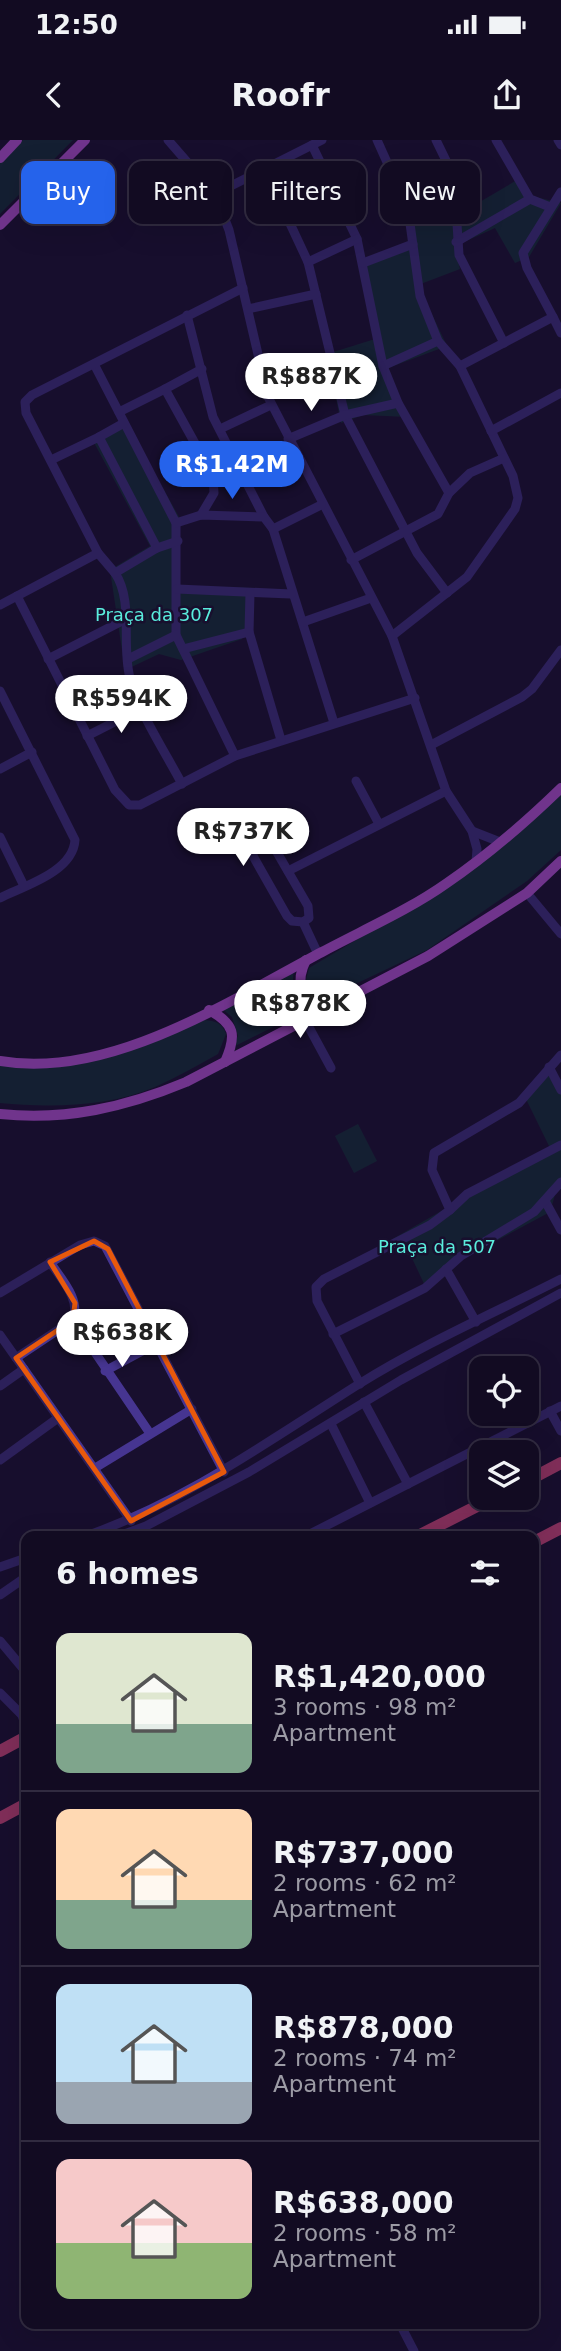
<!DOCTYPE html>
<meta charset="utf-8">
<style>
body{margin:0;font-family:"DejaVu Sans",sans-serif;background:#1f192f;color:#f1f3f6;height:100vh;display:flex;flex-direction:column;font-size:26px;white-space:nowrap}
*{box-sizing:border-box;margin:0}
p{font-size:23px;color:#9c9ba5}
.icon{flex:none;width:38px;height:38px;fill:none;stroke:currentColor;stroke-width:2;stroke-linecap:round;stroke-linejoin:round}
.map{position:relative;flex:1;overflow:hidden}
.drawer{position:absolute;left:21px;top:1391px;width:518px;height:798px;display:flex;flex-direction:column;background:#120b22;border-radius:14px;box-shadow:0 7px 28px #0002,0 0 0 2px #312b40}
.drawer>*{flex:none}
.banner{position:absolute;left:21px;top:21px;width:520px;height:63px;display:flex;gap:14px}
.buttons{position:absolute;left:469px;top:1216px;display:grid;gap:14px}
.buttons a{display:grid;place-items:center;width:70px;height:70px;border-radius:14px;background:#120b22;box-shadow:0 7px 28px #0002,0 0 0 2px #312b40;font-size:35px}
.price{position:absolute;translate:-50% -60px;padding:0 16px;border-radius:24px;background:#fff;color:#222;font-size:23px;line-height:46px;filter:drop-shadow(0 2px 4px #0008)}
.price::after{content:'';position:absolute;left:50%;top:42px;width:21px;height:16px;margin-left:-10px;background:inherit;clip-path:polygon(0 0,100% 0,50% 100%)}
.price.active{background:#2563eb;color:#fff}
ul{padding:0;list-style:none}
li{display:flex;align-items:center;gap:21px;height:175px;padding:0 35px}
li+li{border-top:2px solid #312b40}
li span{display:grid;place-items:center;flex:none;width:196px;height:140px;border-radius:14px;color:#555}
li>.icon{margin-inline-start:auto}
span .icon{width:84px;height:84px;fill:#fffc;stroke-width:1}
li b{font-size:30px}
h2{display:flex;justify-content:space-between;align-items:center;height:84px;padding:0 35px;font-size:30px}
.pill{padding:0 24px;border-radius:14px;background:#120b22;box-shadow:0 7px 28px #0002,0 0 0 2px #312b40;font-size:24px;line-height:63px}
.pill.active{background:#2563eb;color:#fff}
.status{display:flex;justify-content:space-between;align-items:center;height:49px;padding:0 35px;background:#120b22;direction:ltr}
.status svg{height:19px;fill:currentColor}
header{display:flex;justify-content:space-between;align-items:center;height:91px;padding:0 35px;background:#120b22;font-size:32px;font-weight:600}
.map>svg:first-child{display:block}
</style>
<div class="status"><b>12:50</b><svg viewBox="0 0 49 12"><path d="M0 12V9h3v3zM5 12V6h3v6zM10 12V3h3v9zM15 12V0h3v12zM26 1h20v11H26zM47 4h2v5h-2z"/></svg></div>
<header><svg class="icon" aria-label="back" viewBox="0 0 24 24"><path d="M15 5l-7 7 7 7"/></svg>Roofr<svg class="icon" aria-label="share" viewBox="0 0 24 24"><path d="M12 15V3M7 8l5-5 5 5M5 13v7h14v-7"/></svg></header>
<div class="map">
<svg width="561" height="2211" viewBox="0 0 561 2211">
<rect width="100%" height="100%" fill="#180f2e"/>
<g fill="#113438">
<polygon points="23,0 73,0 0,74 0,22"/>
<polygon points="517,40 527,55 561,63 529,117 515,123 495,88 455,106 460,129 418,145 447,206 388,228 408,277 363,275 341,283 327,214 375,199 360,123 408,104 408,69 463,48 478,63"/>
<polygon points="125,280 179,377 180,446 255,448 242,499 181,520 159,514 125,530 110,430 150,406 91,297"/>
<polygon points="561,651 561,710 527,741 427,810 328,857 312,853 305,844 309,828 469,733"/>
<path d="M 294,830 C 291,847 294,859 309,869 L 231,908 L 238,896 L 232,877 L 221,868 Z"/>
<path d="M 204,880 C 216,881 222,883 226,894 L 218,914 C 198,925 177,937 155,947 C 108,967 50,968 0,963 L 0,926 L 45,927 Z"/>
<polygon points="552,925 561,943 561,1046 557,1048 550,1072 464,1118 427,1150 411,1116 397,1112 391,1100 550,1008 525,957"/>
<polygon points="358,984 377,1021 354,1033 335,996"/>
</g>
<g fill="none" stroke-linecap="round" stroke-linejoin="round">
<g stroke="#463591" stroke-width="9">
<polyline points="168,0 215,54 229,90 268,257 392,496 446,651 472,691 477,709 476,722"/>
<polyline points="377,0 408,69 420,156 438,201 460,226 513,336 518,358 515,369 467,437 392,496"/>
<polyline points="436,0 454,37 459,115 504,203"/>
<polyline points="496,0 530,59 550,67"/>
<polyline points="558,0 561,5"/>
<polyline points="312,5 357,99 383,226 398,263 449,353"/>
<polyline points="265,30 308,122 345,275 417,413 447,453"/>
<polyline points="215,54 322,0"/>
<polyline points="456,102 530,59"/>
<polyline points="308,122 357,99"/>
<polyline points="363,123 413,104"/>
<polyline points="248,169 316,154"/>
<polyline points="187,175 213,277 264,377"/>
<polyline points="553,177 561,193"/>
<polyline points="94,224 176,383 176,495 235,616"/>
<polyline points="383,226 438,201"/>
<polyline points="460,226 553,177 527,128 523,113 561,52"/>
<polyline points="165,249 202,229"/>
<polyline points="119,272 165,249 213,336 214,353 201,375"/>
<polyline points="220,289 271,265"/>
<polyline points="491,291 561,253"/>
<polyline points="99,297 124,283"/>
<polyline points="288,299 345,275 398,263"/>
<path d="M 51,320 L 99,297 L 157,408 L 115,433 C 134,461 121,505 130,538 C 140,575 164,610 182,644"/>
<polyline points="176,383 201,375 264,377 273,389 334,583"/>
<polyline points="273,389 321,365"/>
<polyline points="157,408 178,401"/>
<polyline points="98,413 115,433"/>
<polyline points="351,420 438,374 449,353 470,333 504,318"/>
<polyline points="177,449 291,454"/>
<polyline points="17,456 115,650 129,665 140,665 235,616 415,558"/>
<polyline points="0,465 98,413 26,273 25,262 32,255 243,148"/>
<polyline points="303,482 371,458"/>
<polyline points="249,492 250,453"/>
<polyline points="183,509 249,492 281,600"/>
<polyline points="48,519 124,480"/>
<polyline points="128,519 176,495"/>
<path d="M 0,551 L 75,700 C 73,732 24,746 0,758"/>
<polyline points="87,596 142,568"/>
<polyline points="431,605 522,557 532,549 561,510"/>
<polyline points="0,629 32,612"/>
<polyline points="356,641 379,684"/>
<polyline points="472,691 500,702"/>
<polyline points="0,697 24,746"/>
<polygon points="263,700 271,702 308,766 309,778 303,782 292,781 287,776 253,716 254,705"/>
<polyline points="288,731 446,651"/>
<polyline points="527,753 561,794"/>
<polyline points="303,782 318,814"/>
<polyline points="305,880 331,928"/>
<polyline points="549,927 561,950"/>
<polyline points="545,1061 561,1090"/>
<polyline points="450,1070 467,1054 561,1005"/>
<polyline points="446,1129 476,1182"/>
<polyline points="0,1153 80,1105 94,1101 105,1106 224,1332"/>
<polyline points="73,1180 149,1292"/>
<polyline points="333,1194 425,1148 461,1116 534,1072 561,1042"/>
<polyline points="0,1195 131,1381"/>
<path d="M 16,1218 L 73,1180 C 81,1159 61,1139 50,1122"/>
<polyline points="105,1231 157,1203"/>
<polyline points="360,1244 317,1161 316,1147 324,1139 430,1085 450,1070 432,1030 434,1013 519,963 561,915"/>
<polyline points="0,1246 24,1229"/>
<polyline points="364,1262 408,1344"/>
<polyline points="550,1271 561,1291"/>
<polyline points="331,1284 370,1363"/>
<polyline points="0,1320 58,1278"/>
<polyline points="95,1328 192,1269"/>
<path d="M 86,1396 C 186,1361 270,1300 359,1244 C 423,1204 494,1173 561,1139"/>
<polyline points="119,1396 146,1386 249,1332 401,1240 561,1153"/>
<polyline points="306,1396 561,1266"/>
<polyline points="0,1427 26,1418"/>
<polyline points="0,1455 26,1437"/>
<polyline points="0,1501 26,1532"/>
<polyline points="0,1553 22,1575 26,1587"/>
<polyline points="400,2184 414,2211"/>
</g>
<g stroke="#db62ff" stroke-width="10">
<polyline points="0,18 17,0"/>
<polyline points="0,85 85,0"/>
<path d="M 306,820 C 295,842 300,858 321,871"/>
<path d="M 209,870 C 235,884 237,895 225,922"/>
<path d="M 0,921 C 109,940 229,861 322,812 C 363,790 409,770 447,743 C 488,715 526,682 561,648"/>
<path d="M 0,974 C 66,981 126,967 186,942 L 428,816 L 527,753 L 561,721"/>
</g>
<g stroke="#ff568f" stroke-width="12">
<polyline points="527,1341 561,1323"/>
<polyline points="418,1396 493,1358"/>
<polyline points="534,1402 561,1388"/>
<polyline points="0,1611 26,1597"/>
<polyline points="0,1678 26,1664"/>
</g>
</g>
<path d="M0 0H561V2211H0ZM 94,1101 L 108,1109 L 224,1332 L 131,1381 L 16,1218 L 73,1180 L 75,1163 L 50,1122 Z" fill="#180f2e" fill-opacity=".55" fill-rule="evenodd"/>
<path fill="none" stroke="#e8590c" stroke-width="5" stroke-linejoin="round" d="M 94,1101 L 108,1109 L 224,1332 L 131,1381 L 16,1218 L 73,1180 L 75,1163 L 50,1122 Z"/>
<g text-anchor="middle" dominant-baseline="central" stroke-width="5" stroke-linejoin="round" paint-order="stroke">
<g font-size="18" fill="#5aeddd" stroke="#180f2e">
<text x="154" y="474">Praça da 307</text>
<text x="437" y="1106">Praça da 507</text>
</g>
</g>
</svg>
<div class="buttons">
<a><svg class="icon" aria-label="locate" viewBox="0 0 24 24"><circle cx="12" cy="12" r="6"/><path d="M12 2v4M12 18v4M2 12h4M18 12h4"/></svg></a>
<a><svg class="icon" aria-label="layers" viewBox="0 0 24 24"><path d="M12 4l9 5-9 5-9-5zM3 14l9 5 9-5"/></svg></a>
</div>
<b class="price" style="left:311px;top:273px">R$887K</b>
<b class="price active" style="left:232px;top:361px">R$1.42M</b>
<b class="price" style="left:121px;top:595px">R$594K</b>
<b class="price" style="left:243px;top:728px">R$737K</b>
<b class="price" style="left:300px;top:900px">R$878K</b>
<b class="price" style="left:122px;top:1229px">R$638K</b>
<div class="banner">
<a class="pill active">Buy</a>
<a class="pill">Rent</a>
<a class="pill">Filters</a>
<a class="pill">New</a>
</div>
<section class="drawer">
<h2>6 homes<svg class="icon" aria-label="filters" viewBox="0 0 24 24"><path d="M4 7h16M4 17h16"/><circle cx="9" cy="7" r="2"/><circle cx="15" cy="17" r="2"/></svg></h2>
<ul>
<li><span style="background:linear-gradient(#dfe7d0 65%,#7fa58c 0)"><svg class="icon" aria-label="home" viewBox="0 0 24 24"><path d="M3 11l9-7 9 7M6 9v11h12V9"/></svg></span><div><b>R$1,420,000</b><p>3 rooms · 98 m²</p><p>Apartment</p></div></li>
<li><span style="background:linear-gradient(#ffd9b3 65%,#7fa58c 0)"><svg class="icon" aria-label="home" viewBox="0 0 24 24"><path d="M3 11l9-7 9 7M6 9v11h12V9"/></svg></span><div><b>R$737,000</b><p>2 rooms · 62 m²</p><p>Apartment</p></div></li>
<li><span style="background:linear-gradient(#bfe0f5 70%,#9aa5b1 0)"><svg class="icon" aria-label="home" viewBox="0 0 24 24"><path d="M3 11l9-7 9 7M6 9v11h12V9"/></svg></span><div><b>R$878,000</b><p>2 rooms · 74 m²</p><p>Apartment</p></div></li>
<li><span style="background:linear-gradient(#f6c9c9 60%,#8fb573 0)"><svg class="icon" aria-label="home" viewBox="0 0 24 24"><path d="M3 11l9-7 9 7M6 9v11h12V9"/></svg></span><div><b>R$638,000</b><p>2 rooms · 58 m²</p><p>Apartment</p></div></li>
</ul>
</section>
</div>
